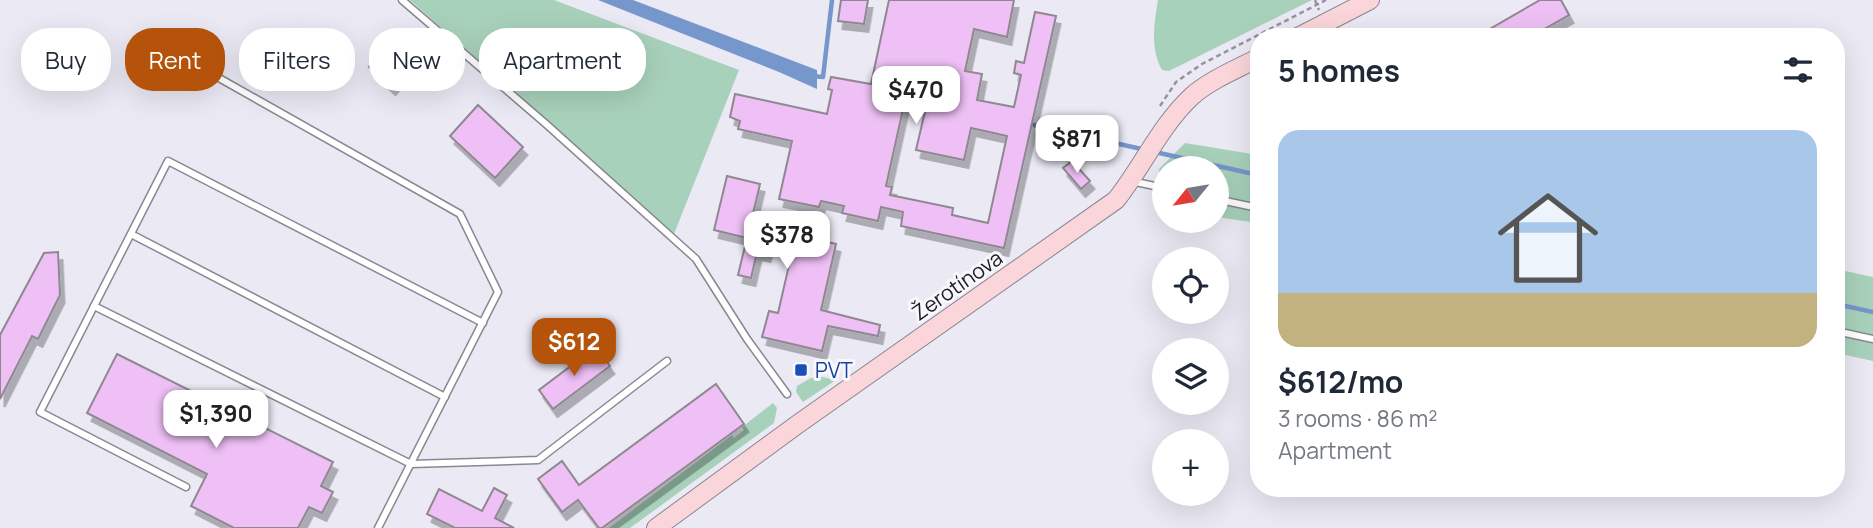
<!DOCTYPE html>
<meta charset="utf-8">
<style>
body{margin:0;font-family:Manrope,sans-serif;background:#f6f6f7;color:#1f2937;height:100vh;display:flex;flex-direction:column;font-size:26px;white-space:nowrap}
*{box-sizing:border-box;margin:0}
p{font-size:23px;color:#747a83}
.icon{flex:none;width:38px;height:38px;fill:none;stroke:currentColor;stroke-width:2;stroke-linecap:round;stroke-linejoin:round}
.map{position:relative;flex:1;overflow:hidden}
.side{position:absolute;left:1250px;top:28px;width:595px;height:469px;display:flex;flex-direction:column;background:#fff;border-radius:28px;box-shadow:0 7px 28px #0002}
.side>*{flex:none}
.guide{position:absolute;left:21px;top:28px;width:665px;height:63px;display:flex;gap:14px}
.needle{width:46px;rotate:240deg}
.tools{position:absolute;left:1152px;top:156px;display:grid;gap:14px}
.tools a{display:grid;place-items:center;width:77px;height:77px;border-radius:50%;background:#fff;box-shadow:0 7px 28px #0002;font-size:35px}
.price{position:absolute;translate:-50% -60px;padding:0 16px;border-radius:14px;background:#fff;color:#222;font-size:23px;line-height:46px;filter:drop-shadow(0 2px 4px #0008)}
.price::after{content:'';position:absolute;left:50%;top:42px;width:21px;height:16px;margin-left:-10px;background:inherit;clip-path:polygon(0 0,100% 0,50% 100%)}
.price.on{background:#b45309;color:#fff}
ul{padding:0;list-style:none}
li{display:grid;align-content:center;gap:14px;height:371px;padding:0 28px}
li+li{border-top:2px solid #e0e1e3}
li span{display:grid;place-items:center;height:217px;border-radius:21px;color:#555}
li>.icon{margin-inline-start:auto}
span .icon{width:126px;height:126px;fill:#fffc;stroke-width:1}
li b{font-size:30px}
h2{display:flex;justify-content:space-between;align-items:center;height:84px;padding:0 28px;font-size:30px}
.tag{padding:0 24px;border-radius:28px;background:#fff;box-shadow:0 7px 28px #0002;font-size:24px;line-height:63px}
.tag.on{background:#b45309;color:#fff}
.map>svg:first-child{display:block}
</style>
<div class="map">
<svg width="1873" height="528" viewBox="0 0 1873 528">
<defs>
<filter id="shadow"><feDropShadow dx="4.5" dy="8" stdDeviation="0" flood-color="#0004"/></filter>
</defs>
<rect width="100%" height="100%" fill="#eae9f4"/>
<g fill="#a8d1bb">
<polygon points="410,0 554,0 739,70 674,234"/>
<path d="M 1158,0 L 1312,0 L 1169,71 L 1162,70 C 1150,49 1154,23 1158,0 Z"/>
<polygon points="1185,143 1258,155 1258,223 1216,217 1216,168 1164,168 1164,199 1159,169"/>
<polygon points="1836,269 1873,277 1873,361 1836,353"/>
<polygon points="822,377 836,380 803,402 796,392 797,386 811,378"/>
<polygon points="773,403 777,408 774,423 630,528 609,528 732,435 734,438 744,430 742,427"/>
</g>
<polygon fill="#7697cc" points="598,0 633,0 817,70 817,89 779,72"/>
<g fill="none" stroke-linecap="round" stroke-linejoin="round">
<g stroke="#7697cc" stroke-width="4.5">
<polyline points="811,76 823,77 832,0"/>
<polyline points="1034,125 1146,150"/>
<polyline points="1155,152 1258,175"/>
<polyline points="1836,304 1873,312"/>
</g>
</g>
<g fill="#eec0f5" stroke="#8f8890" stroke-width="2" fill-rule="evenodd" filter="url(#shadow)">
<polygon points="841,0 868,0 864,24 838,21"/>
<path d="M 889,0 L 1014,0 L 1007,37 L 974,29 L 965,71 L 982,74 L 977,100 L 1014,107 L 1021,75 L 1014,73 L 1016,61 L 1024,63 L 1035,12 L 1056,16 L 1004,248 L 901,226 L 903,212 L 881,207 L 878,221 L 842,213 L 844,206 L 821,201 L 819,207 L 779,199 L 792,141 L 738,129 L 740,121 L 730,117 L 735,94 L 827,114 L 832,90 L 828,89 L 831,77 L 871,84 ZM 907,91 L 929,94 L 916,150 L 964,160 L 971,128 L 1007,136 L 988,223 L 952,215 L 953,208 L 890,195 L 892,187 L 886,186 Z"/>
<polygon points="1540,0 1561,0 1569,15 1530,37 1476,37"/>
<polygon points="387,46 409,66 391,87 369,67"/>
<polygon points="478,105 523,147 495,178 450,136"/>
<polygon points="1072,161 1090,181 1081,189 1063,168"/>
<polygon points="727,176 760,184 752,218 773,222 772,228 836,244 821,310 880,325 878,336 828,326 822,351 762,337 769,311 778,313 793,248 769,243 766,254 757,252 751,278 738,275 747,238 714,230"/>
<polygon points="58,252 60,295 38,339 32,336 0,399 0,335 44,253"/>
<polygon points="596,347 610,366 553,409 539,390"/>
<polygon points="117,354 333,462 321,486 333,492 322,513 309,507 298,528 234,528 191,506 207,474 87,413"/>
<polygon points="716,384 744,424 602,528 599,528 578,500 562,512 538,479 562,461 579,485"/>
<polygon points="494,488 507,495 495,518 514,528 455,528 427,514 439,489 482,511"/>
</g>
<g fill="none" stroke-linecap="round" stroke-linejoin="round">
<g stroke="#898891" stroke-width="9">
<g id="lane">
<polyline points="402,0 546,124 696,259 747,339 787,394"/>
<polyline points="219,78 460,214 498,292 378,528"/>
<polyline points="1131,181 1164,188"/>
<polyline points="1216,199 1258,208"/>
<polyline points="131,234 445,397"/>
<polyline points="94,306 411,464 538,460 667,361"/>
<polyline points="1836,331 1873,339"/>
<polyline points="186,487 40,412 168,161 483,323"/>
</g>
</g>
<g stroke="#898891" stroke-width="20">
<g id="secondary">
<polyline points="1298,37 1370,0"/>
<path d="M 656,528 L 798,424 L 1116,200 C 1143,166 1160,126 1192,96 C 1210,80 1237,69 1258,58"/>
</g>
</g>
<g stroke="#95949c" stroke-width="2.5" stroke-dasharray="5 3.5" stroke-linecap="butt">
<polyline points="1315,0 1319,10"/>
<polyline points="1160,106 1176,82 1202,64 1326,0"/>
</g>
<use href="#lane" stroke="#fff" stroke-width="6"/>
<use href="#secondary" stroke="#fad5d9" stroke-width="18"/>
</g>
<rect fill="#1a4fb4" stroke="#f8f7fd" stroke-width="2.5" x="794" y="363" width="14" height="14" rx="3.5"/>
<g text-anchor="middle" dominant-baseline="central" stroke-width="6" stroke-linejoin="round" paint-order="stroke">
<g font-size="21" fill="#1e1e21" stroke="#f8f7fd">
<text transform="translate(957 285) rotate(-35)">Žerotínova</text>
</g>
<g font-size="21" fill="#164399" stroke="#f8f7fd" text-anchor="start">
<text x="815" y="370">PVT</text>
</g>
</g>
</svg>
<div class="tools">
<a><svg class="needle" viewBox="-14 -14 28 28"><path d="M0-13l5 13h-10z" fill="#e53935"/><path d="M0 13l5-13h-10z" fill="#747a83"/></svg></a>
<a><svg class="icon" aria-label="locate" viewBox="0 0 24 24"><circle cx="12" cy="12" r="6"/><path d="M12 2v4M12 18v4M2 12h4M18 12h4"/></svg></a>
<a><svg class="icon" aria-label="layers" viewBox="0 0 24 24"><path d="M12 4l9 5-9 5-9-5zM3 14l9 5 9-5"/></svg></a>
<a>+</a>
</div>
<b class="price" style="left:916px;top:126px">$470</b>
<b class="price" style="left:1077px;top:175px">$871</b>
<b class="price" style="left:787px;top:271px">$378</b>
<b class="price on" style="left:574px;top:378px">$612</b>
<b class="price" style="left:216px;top:450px">$1,390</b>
<div class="guide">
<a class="tag">Buy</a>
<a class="tag on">Rent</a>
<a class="tag">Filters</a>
<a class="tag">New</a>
<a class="tag">Apartment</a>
</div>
<section class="side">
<h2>5 homes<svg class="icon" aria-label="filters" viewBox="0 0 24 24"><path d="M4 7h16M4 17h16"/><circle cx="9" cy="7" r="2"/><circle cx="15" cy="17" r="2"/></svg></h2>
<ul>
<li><span style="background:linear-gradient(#a9c7e8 75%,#c2b280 0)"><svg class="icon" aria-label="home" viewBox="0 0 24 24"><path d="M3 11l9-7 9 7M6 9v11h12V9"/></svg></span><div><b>$612/mo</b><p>3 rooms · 86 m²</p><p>Apartment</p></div></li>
</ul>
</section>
</div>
